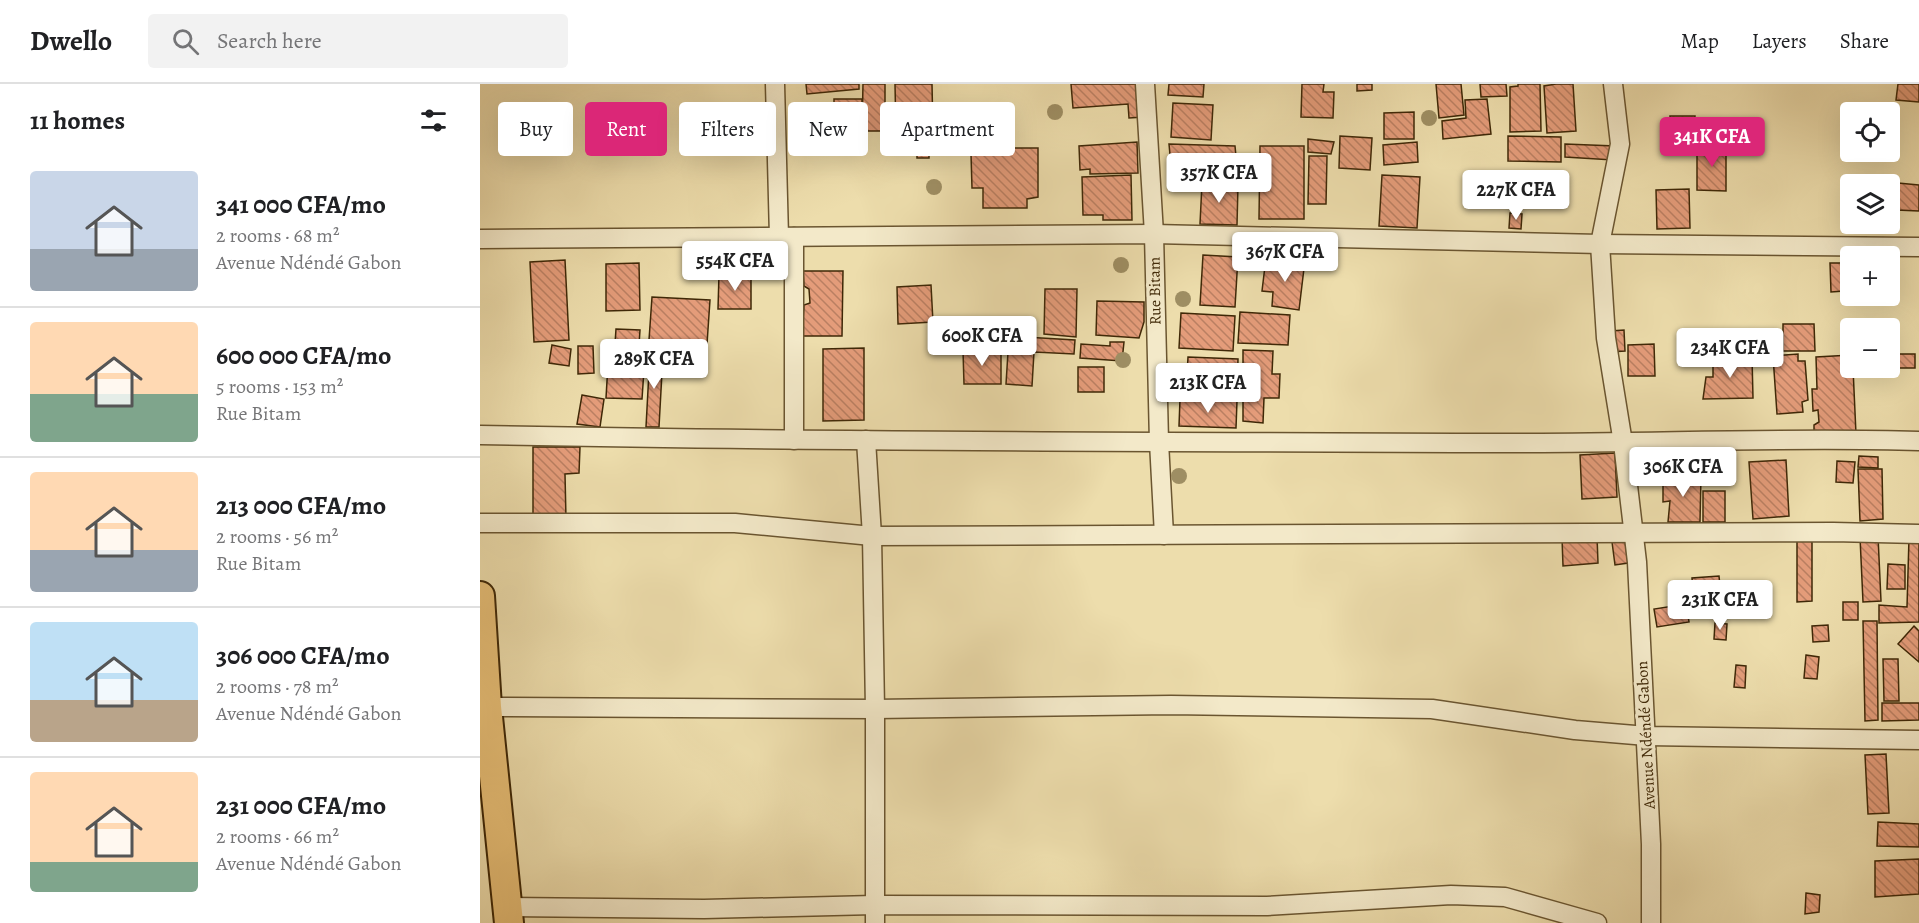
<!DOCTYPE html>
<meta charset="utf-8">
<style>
body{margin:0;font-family:Alegreya,serif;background:#f2f2f2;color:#202124;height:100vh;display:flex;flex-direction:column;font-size:22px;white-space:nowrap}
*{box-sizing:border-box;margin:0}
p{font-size:20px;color:#757577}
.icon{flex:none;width:33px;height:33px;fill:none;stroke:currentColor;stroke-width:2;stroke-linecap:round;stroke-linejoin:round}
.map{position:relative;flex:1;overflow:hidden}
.sheet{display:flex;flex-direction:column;background:#fff;width:480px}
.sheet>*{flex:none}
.hud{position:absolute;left:18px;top:18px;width:570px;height:54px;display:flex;gap:12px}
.buttons{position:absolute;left:1360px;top:18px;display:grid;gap:12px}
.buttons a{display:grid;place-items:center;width:60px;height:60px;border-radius:6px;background:#fff;box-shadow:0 6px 24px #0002;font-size:30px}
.price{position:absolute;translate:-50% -51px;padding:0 14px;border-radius:6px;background:#fff;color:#222;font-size:20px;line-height:39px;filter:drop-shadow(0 2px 3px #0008)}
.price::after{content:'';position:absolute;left:50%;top:36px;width:18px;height:14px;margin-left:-9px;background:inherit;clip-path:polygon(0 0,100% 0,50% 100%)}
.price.on{background:#db2777;color:#fff}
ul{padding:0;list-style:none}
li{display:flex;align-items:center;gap:18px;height:150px;padding:0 30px}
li+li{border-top:2px solid #e0e0e0}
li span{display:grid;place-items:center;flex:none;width:168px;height:120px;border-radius:6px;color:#555}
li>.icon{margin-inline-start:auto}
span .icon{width:72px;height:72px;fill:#fffc;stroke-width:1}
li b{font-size:26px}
h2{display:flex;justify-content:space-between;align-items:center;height:72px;padding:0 30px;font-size:26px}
.pill{padding:0 21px;border-radius:6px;background:#fff;box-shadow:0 6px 24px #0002;font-size:21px;line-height:54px}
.pill.on{background:#db2777;color:#fff}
header{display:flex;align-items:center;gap:36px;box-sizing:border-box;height:84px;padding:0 30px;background:#fff;border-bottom:2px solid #e0e0e0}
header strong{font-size:28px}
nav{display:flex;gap:33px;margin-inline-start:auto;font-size:21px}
.search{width:420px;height:54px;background:#f2f2f2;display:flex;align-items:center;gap:15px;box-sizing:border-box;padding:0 21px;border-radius:6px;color:#757577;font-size:22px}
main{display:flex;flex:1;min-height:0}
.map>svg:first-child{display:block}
</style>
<header>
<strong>Dwello</strong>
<div class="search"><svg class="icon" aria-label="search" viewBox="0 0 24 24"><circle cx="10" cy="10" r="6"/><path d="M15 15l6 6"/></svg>Search here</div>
<nav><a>Map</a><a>Layers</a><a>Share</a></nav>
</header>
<main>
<section class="sheet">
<h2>11 homes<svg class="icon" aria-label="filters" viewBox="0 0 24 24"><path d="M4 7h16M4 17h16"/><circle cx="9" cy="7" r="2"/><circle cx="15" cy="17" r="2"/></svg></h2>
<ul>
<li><span style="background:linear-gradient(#c9d6e8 65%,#9aa5b1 0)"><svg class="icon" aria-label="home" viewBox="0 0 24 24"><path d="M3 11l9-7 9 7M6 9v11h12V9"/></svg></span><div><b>341 000 CFA/mo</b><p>2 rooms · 68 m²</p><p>Avenue Ndéndé Gabon</p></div></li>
<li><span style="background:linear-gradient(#ffd9b3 60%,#7fa58c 0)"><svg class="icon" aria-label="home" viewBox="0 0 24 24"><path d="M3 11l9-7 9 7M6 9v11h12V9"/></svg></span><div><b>600 000 CFA/mo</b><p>5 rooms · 153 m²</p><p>Rue Bitam</p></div></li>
<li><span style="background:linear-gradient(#ffd9b3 65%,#9aa5b1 0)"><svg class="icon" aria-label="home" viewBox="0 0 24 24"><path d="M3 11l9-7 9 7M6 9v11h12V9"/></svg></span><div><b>213 000 CFA/mo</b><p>2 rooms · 56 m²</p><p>Rue Bitam</p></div></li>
<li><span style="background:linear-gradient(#bfe0f5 65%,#b9a48a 0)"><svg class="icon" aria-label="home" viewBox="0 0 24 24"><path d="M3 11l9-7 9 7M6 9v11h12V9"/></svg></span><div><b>306 000 CFA/mo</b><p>2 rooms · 78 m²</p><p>Avenue Ndéndé Gabon</p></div></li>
<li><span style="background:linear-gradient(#ffd9b3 75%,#7fa58c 0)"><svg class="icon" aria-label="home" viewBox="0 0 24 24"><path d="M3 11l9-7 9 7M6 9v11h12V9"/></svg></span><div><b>231 000 CFA/mo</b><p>2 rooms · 66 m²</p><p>Avenue Ndéndé Gabon</p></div></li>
</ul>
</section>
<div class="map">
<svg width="1439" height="839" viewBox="0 0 1439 839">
<defs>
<pattern id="building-back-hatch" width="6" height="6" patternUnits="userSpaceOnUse" patternTransform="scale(1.5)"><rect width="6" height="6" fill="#e49c7a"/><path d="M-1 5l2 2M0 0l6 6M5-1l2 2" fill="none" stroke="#ba7f62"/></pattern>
</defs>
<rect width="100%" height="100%" fill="#edddac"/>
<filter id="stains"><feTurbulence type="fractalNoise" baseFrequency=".00333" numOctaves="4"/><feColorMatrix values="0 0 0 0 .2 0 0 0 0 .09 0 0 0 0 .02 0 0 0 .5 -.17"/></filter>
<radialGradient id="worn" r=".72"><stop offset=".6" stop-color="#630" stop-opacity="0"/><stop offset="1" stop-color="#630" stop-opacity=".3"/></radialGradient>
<g fill="url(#building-back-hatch)" stroke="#3f2807" stroke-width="1.5">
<polygon points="326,0 379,0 379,5 327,10"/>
<polygon points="383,0 405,0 405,47 382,47"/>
<polygon points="415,0 452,0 453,49 416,51"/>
<polygon points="591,0 661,0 664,33 649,34 648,20 593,24"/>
<polygon points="689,0 724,0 723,13 688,11"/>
<polygon points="822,0 844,0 843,8 854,8 853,34 821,33"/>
<polygon points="877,0 892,0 892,6 877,7"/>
<polygon points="956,0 981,0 984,31 959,34"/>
<polygon points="1000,0 1026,0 1027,12 1001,13"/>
<polygon points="1038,0 1060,0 1061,47 1030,48 1030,3 1038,2"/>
<polygon points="1076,0 1093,0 1096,47 1067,49 1064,2"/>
<polygon points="1418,0 1439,0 1439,18 1416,16"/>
<polygon points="354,15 382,15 381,59 354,59"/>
<polygon points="1007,15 1011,50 963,55 962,37 986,34 985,16"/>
<polygon points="693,19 733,21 731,56 691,53"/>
<polygon points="934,28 934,55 904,55 904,29"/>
<polygon points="1190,32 1215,32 1214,55 1190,55"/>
<polygon points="860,52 892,54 890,86 859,84"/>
<polygon points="1028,52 1081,53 1081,78 1028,77"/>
<rect x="437" y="54" width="12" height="20"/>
<polygon points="828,55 854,58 851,70 828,68"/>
<polygon points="657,58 658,89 610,90 610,85 600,86 599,62"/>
<polygon points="937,58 938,78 904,81 903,61"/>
<polygon points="689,60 755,62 758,94 692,92"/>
<polygon points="1085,60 1135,62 1133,76 1085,73"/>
<polygon points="1217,61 1246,61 1246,107 1217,106"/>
<polygon points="780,62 824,62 824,135 779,135"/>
<polygon points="504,64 558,64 558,113 547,115 547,124 503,124 503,104 492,104 491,70 502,69"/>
<polygon points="829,72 847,72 846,120 828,120"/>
<polygon points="651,91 652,136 623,136 623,131 603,131 602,93"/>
<polygon points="902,91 940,93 937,144 899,142"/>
<polygon points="722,99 758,101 757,141 720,140"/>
<polygon points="1418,99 1439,101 1439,127 1417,126"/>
<polygon points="1209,105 1210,144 1177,145 1176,106"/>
<polygon points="1030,129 1042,130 1041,145 1029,144"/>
<polygon points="723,171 758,173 755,223 720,221"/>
<polygon points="800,173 825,176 819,226 792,222 793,208 782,207 785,182 798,183"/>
<polygon points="85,176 89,256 54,258 50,178"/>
<polygon points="159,179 160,226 126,227 126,180"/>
<polygon points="1350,179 1363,179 1364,207 1351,208"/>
<polygon points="323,187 363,187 362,252 322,252 324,221 330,219 329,205 324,202"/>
<polygon points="239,190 271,190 271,225 238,225"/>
<polygon points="451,201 453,238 418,240 417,203"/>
<polygon points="565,205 597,205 596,253 564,250"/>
<polygon points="172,213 230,216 227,260 169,256"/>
<polygon points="617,217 664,218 664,238 659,254 616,251"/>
<polygon points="760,228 810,231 808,261 758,259"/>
<polygon points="701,229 755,232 753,267 699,264"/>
<polygon points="1303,240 1334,240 1335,267 1303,267"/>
<polygon points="136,245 160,246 159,261 135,260"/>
<polygon points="1144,246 1145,267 1130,268 1130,247"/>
<polygon points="529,252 595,256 594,270 554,268 552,302 526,300"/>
<polygon points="630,258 644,258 642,277 600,274 601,260 630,262"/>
<polygon points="1174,260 1175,292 1148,292 1148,261"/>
<polygon points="72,261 91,265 89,282 69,279"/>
<polygon points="98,262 113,262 114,289 98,290"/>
<polygon points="384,264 384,336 343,337 343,265"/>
<polygon points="763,266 793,267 792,290 800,290 799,314 784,314 783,339 763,337"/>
<polygon points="483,267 521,267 521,300 484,300"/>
<polygon points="170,269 183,270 179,343 166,343"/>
<polygon points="1318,270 1318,277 1325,277 1328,316 1322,318 1323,328 1297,330 1293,272"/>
<rect x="1415" y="270" width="20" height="14"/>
<polygon points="1371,271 1371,284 1373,284 1376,350 1334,352 1334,341 1339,338 1338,326 1333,327 1332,305 1337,305 1336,273"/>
<polygon points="708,273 758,275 757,312 706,310"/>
<polygon points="1272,273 1273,314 1223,315 1226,293 1233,293 1233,275"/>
<polygon points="128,280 144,280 145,285 164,286 162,315 126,314"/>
<rect x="598" y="283" width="26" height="25"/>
<polygon points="102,311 124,315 120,343 97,340"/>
<polygon points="700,315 757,317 756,344 699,342"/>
<polygon points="53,363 100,363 99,389 85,390 86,435 53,436"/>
<polygon points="1135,369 1137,413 1102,415 1100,371"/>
<polygon points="1379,372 1398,373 1398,384 1378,383"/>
<polygon points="1306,376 1309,432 1273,435 1269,378"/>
<polygon points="1357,377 1375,378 1373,399 1356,398"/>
<polygon points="1378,385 1402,385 1403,435 1380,437"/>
<polygon points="1183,391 1221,392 1220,438 1188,438 1190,417 1183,418"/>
<rect x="1223" y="407" width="22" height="31"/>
<polygon points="1117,452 1118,479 1083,482 1082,454"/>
<polygon points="1398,452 1401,517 1383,518 1380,453"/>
<polygon points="1317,454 1332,454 1332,517 1317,518"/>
<polygon points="1429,454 1439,455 1439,538 1399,539 1399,521 1427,523"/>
<polygon points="1145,456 1148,479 1135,481 1132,458"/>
<polygon points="1408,480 1425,481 1425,505 1407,505"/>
<polygon points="1239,492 1243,532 1215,534 1212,494"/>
<rect x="1363" y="518" width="15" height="18"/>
<polygon points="1206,520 1209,538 1177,543 1174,525"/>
<polygon points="1383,537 1397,537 1398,636 1385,637"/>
<polygon points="1235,539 1247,540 1246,556 1234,555"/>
<polygon points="1348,541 1349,557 1333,558 1332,542"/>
<polygon points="1434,542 1439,547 1439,578 1418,560"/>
<polygon points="1326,571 1339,573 1337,595 1324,594"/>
<polygon points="1403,575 1418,575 1419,617 1404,617"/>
<polygon points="1256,581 1266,582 1265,604 1254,603"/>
<polygon points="1402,619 1439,619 1439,636 1402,637"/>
<polygon points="1406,670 1409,729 1388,730 1385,671"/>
<polygon points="1398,738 1439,740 1439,763 1397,762"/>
<polygon points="1439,775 1439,810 1395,813 1395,777"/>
<polygon points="1326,809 1340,811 1339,828 1325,830"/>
</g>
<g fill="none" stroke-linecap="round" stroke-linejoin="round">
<g stroke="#6a5530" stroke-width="21">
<g id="minor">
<polyline points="295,0 299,153"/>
<polyline points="665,0 674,150 679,358 684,451"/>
<polyline points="1133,0 1140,60 1120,160 1126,254 1143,359 1157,478 1171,760 1171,839"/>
<polyline points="0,155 674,150 1120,160 1439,163"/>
<path d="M 0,351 C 349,358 699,358 1049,359 C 1179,359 1309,353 1439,357"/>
<polyline points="314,356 314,153"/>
<polyline points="386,356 392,452 395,625 395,839"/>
<polyline points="0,439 255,439 392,452 1353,448 1439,450"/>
<polyline points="7,623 395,625 691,621 952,625 1095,646 1167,652 1439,656"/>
<polyline points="27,823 224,825 394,821 787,822 971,811 1025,813 1117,839"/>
</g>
</g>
<g stroke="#3f2807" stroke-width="32">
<polyline id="trunk" points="0,512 7,623 29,839"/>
</g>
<use href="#minor" stroke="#f3e9c9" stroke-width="18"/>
<use href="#trunk" stroke="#e6be76" stroke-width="28"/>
</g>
<g fill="#9e8e63">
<circle cx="575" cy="28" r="8"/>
<circle cx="949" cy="34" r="8"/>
<circle cx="454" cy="103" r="8"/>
<circle cx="641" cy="181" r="8"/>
<circle cx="703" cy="215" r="8"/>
<circle cx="643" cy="276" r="8"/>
<circle cx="699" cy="392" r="8"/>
</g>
<g text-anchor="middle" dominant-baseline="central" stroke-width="6" stroke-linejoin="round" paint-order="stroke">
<g font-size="16" fill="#3f2807" stroke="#f3e9c9">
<text transform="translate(675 207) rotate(-91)">Rue Bitam</text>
<text transform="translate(1166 651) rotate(-93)">Avenue Ndéndé Gabon</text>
</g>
</g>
<rect width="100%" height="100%" filter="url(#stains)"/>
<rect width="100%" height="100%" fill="url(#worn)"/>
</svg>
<div class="buttons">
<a><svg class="icon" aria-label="locate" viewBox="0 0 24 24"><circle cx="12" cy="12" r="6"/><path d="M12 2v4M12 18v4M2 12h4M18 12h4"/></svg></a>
<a><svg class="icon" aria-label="layers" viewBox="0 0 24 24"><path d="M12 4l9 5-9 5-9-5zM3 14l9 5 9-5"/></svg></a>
<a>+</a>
<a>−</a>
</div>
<b class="price on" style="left:1232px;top:84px">341K CFA</b>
<b class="price" style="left:739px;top:120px">357K CFA</b>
<b class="price" style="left:1036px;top:137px">227K CFA</b>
<b class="price" style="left:805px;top:199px">367K CFA</b>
<b class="price" style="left:255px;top:208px">554K CFA</b>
<b class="price" style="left:502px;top:283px">600K CFA</b>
<b class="price" style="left:1250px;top:295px">234K CFA</b>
<b class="price" style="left:174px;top:306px">289K CFA</b>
<b class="price" style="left:728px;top:330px">213K CFA</b>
<b class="price" style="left:1203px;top:414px">306K CFA</b>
<b class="price" style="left:1240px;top:547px">231K CFA</b>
<div class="hud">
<a class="pill">Buy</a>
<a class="pill on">Rent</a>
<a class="pill">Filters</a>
<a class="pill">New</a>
<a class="pill">Apartment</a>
</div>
</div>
</main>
